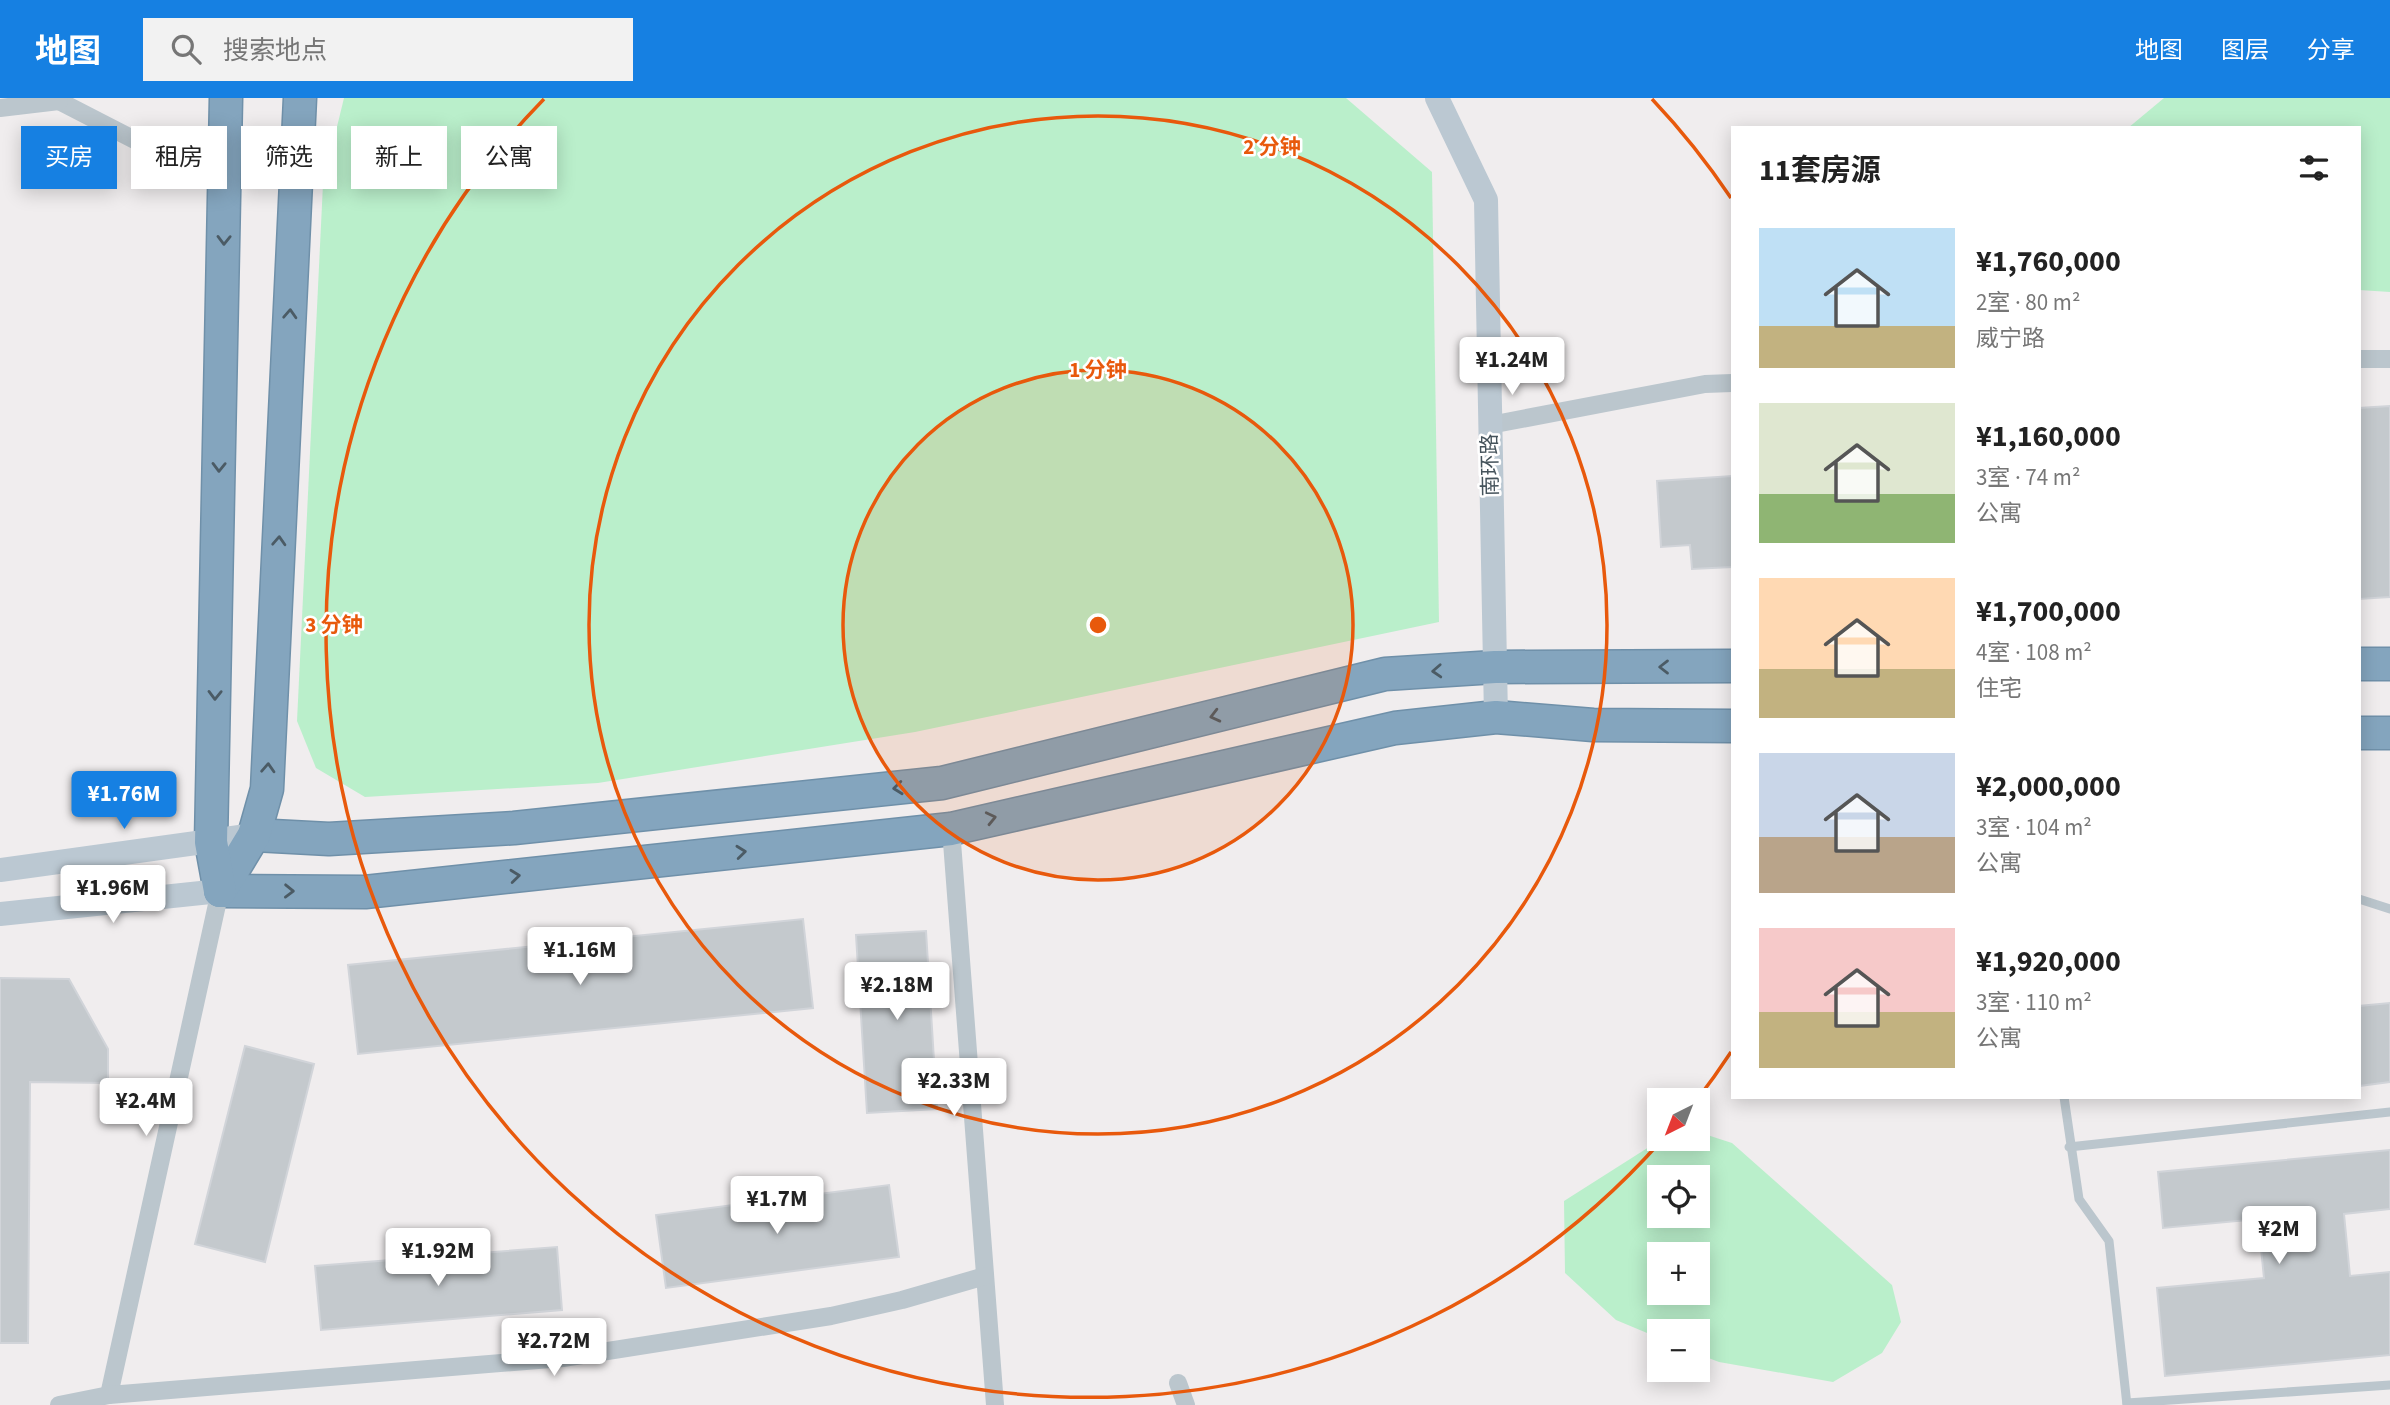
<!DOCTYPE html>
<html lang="zh">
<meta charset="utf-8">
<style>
body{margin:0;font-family:"Source Sans 3","Noto Sans SC",sans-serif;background:#f2f2f2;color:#222;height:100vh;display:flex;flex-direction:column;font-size:26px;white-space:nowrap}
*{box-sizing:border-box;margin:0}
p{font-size:23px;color:#767676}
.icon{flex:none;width:38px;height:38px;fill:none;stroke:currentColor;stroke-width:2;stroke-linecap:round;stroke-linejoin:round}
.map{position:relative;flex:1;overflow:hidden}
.side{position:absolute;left:1731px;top:28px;width:630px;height:973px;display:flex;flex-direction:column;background:#fff;border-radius:0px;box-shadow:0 4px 18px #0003}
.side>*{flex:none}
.top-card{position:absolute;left:21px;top:28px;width:665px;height:63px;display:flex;gap:14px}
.needle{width:46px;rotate:222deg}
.controls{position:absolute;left:1647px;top:990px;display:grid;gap:14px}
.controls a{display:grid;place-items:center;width:63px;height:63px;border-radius:0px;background:#fff;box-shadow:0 4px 18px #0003;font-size:35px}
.price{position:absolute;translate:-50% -60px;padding:0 16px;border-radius:7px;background:#fff;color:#222;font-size:23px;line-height:46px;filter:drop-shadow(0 2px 4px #0008)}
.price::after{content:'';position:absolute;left:50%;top:42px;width:21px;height:16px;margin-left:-10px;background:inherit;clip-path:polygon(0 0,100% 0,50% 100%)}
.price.selected{background:#1680e2;color:#fff}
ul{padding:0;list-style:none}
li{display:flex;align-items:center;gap:21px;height:175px;padding:0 28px}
li span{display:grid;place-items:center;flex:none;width:196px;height:140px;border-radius:0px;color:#555}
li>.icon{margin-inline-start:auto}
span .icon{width:84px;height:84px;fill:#fffc;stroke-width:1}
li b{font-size:30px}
h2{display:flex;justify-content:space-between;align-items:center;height:84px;padding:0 28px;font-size:30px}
.chip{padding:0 24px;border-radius:0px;background:#fff;box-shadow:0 4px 18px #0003;font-size:24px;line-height:63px}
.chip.selected{background:#1680e2;color:#fff}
header{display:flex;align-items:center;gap:42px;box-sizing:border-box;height:98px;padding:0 35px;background:#1680e2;color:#fff}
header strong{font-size:33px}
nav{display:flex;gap:38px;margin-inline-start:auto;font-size:24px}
.search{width:490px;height:63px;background:#f2f2f2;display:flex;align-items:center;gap:18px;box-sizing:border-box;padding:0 24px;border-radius:0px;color:#767676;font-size:26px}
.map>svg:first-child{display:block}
</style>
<header>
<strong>地图</strong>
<div class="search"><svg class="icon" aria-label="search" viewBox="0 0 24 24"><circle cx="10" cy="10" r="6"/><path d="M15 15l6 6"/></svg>搜索地点</div>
<nav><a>地图</a><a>图层</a><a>分享</a></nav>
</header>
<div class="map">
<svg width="2390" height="1307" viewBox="0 0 2390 1307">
<rect width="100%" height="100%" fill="#f0edee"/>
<g fill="#baefcb" fill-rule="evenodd">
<polygon points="344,0 1346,0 1432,74 1439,524 915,634 598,685 365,699 316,670 297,623 323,86"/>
<polygon points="2164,0 2390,0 2390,194 2359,192 2359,30 2128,30"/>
<path d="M 1698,1034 L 1732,1045 L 1892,1187 L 1901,1224 L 1882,1255 L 1833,1284 L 1719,1264 L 1698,1256 L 1698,1234 L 1659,1234 L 1659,1240 L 1616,1222 L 1565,1175 L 1564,1103 L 1660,1042 L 1698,1041 ZM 1659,1080 L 1698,1080 L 1698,1118 L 1659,1118 ZM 1659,1157 L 1698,1157 L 1698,1195 L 1659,1195 Z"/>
</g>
<g fill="#c4c9cd" stroke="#d1d4d9" stroke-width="2">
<polygon points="2390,308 2390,499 2359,501 2359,310"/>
<polygon points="1732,378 1732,469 1692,471 1690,447 1661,449 1657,383"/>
<polygon points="803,821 813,910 358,956 348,867"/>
<polygon points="926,833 937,1011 867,1015 856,837"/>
<polygon points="0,880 69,881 108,951 108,985 30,984 28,1245 0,1245"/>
<polygon points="2390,905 2390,984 2359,988 2359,908"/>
<polygon points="245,948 314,966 265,1164 195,1146"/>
<polygon points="2390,1052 2390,1111 2344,1116 2350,1178 2390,1174 2390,1257 2165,1278 2157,1190 2264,1180 2258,1121 2163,1130 2158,1074"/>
<polygon points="889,1087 899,1159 666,1190 656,1117"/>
<polygon points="557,1149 562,1212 321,1232 315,1168"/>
</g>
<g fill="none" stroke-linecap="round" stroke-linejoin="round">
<g stroke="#6f90a9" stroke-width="35">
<g id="highway">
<polyline points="2359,566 2390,566"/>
<polyline points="2359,635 2390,635"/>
<polyline points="254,737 329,741 514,730 942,685 1385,576 1495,569 1732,568"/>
<polyline points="220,793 365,794 951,731 1395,630 1496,619 1593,627 1732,628"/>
<polyline points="220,793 254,737 267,691 300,0"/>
<polyline points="220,793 211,744 226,0"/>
</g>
</g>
<g stroke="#bbc6cd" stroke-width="9">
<polyline points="2359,801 2390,811"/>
<polyline points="2064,999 2079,1101 2109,1143 2127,1307"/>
<polyline points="2069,1049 2390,1014"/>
<polyline points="2127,1305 2390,1287"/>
</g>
<g stroke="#bbc6cd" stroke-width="18">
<polyline points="61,0 59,3 226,89"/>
<polyline points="0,10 59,3"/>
<polyline points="2359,261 2390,261"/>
<polyline points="1490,327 1705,286 1732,285"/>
<polyline points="951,731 995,1307"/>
<polyline points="1178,1285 1186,1307"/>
<polyline points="109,1297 220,793"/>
<polyline points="59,1307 109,1297 563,1260 831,1218 902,1202 985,1178"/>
</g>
<g stroke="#bbc8d2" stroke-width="24">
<polyline points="1437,0 1486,102 1496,619"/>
<polyline points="0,772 254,737"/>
<polyline points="0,816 220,793"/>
</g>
<use href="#highway" stroke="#84a5be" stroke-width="32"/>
</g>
<defs><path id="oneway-chevron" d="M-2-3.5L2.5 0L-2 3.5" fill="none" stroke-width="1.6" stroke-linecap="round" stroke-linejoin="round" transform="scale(1.75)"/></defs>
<g stroke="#4b5b65">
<use href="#oneway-chevron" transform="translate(224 142) rotate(91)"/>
<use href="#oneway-chevron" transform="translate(290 216) rotate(-87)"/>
<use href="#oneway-chevron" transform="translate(219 369) rotate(91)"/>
<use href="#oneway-chevron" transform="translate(279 443) rotate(-87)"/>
<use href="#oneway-chevron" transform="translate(1664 569) rotate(180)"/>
<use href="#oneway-chevron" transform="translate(1437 573) rotate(177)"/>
<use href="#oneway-chevron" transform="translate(215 597) rotate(91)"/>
<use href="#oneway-chevron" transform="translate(1215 618) rotate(166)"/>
<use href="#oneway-chevron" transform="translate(268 670) rotate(-87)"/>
<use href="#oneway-chevron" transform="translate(898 690) rotate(174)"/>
<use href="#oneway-chevron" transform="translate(991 720) rotate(-13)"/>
<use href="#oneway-chevron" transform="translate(741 754) rotate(-6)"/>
<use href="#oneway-chevron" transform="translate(515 778) rotate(-6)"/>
<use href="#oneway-chevron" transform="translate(289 793) rotate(1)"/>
</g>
<circle cx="1098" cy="527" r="255" fill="#e8590c" fill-opacity=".12"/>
<g fill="none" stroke="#e8590c" stroke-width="3.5">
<circle cx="1098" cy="527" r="255"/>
<circle cx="1098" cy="527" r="509"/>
<path d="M1731 954A764 764 0 0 1 1696 1003M1661 1043A764 764 0 1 1 544 1M1652 1A764 764 0 0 1 1731 100"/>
</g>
<g text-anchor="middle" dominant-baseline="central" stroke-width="5" stroke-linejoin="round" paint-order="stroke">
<g font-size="21" fill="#45535b" stroke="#fff">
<text transform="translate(1490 367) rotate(-91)">南环路</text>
</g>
</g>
<circle cx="1098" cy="527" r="10" fill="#e8590c" stroke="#fff" stroke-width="3.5"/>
<g font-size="21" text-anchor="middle" font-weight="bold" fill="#e8590c" stroke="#fff" stroke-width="5" stroke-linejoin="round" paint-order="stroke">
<text x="1272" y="56">2 分钟</text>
<text x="1098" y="279">1 分钟</text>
<text x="334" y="534">3 分钟</text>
</g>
</svg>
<div class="controls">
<a><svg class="needle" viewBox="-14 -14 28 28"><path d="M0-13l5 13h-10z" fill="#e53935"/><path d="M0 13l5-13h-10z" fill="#767676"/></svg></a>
<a><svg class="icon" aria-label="locate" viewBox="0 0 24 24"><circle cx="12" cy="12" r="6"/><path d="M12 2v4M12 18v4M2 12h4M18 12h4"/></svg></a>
<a>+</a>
<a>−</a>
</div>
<b class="price" style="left:1512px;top:299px">¥1.24M</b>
<b class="price selected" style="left:124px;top:733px">¥1.76M</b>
<b class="price" style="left:113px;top:827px">¥1.96M</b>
<b class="price" style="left:580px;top:889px">¥1.16M</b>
<b class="price" style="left:897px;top:924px">¥2.18M</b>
<b class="price" style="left:954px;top:1020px">¥2.33M</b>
<b class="price" style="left:146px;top:1040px">¥2.4M</b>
<b class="price" style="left:777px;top:1138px">¥1.7M</b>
<b class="price" style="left:2279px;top:1168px">¥2M</b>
<b class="price" style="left:438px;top:1190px">¥1.92M</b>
<b class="price" style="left:554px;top:1280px">¥2.72M</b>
<div class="top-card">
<a class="chip selected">买房</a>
<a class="chip">租房</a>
<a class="chip">筛选</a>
<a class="chip">新上</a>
<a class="chip">公寓</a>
</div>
<section class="side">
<h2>11套房源<svg class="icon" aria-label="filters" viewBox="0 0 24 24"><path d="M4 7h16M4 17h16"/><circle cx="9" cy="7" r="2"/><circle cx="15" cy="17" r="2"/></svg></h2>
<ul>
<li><span style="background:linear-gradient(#bfe0f5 70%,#c2b280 0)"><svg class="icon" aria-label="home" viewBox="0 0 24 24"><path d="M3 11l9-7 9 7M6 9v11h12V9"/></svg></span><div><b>¥1,760,000</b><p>2室 · 80 m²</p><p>威宁路</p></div></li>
<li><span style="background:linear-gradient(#dfe7d0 65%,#8fb573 0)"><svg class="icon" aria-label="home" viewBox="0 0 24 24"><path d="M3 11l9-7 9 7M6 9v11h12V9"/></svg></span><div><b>¥1,160,000</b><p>3室 · 74 m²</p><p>公寓</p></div></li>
<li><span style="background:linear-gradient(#ffd9b3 65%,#c2b280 0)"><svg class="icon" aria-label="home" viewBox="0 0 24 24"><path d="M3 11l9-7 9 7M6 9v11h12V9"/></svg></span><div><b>¥1,700,000</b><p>4室 · 108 m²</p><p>住宅</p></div></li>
<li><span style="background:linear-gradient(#c9d6e8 60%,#b9a48a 0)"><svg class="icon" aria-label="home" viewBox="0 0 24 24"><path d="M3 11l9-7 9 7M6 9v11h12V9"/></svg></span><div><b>¥2,000,000</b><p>3室 · 104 m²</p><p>公寓</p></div></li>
<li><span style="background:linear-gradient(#f6c9c9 60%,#c2b280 0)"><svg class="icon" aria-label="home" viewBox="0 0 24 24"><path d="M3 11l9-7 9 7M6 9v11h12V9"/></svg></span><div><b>¥1,920,000</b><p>3室 · 110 m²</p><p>公寓</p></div></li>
</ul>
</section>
</div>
